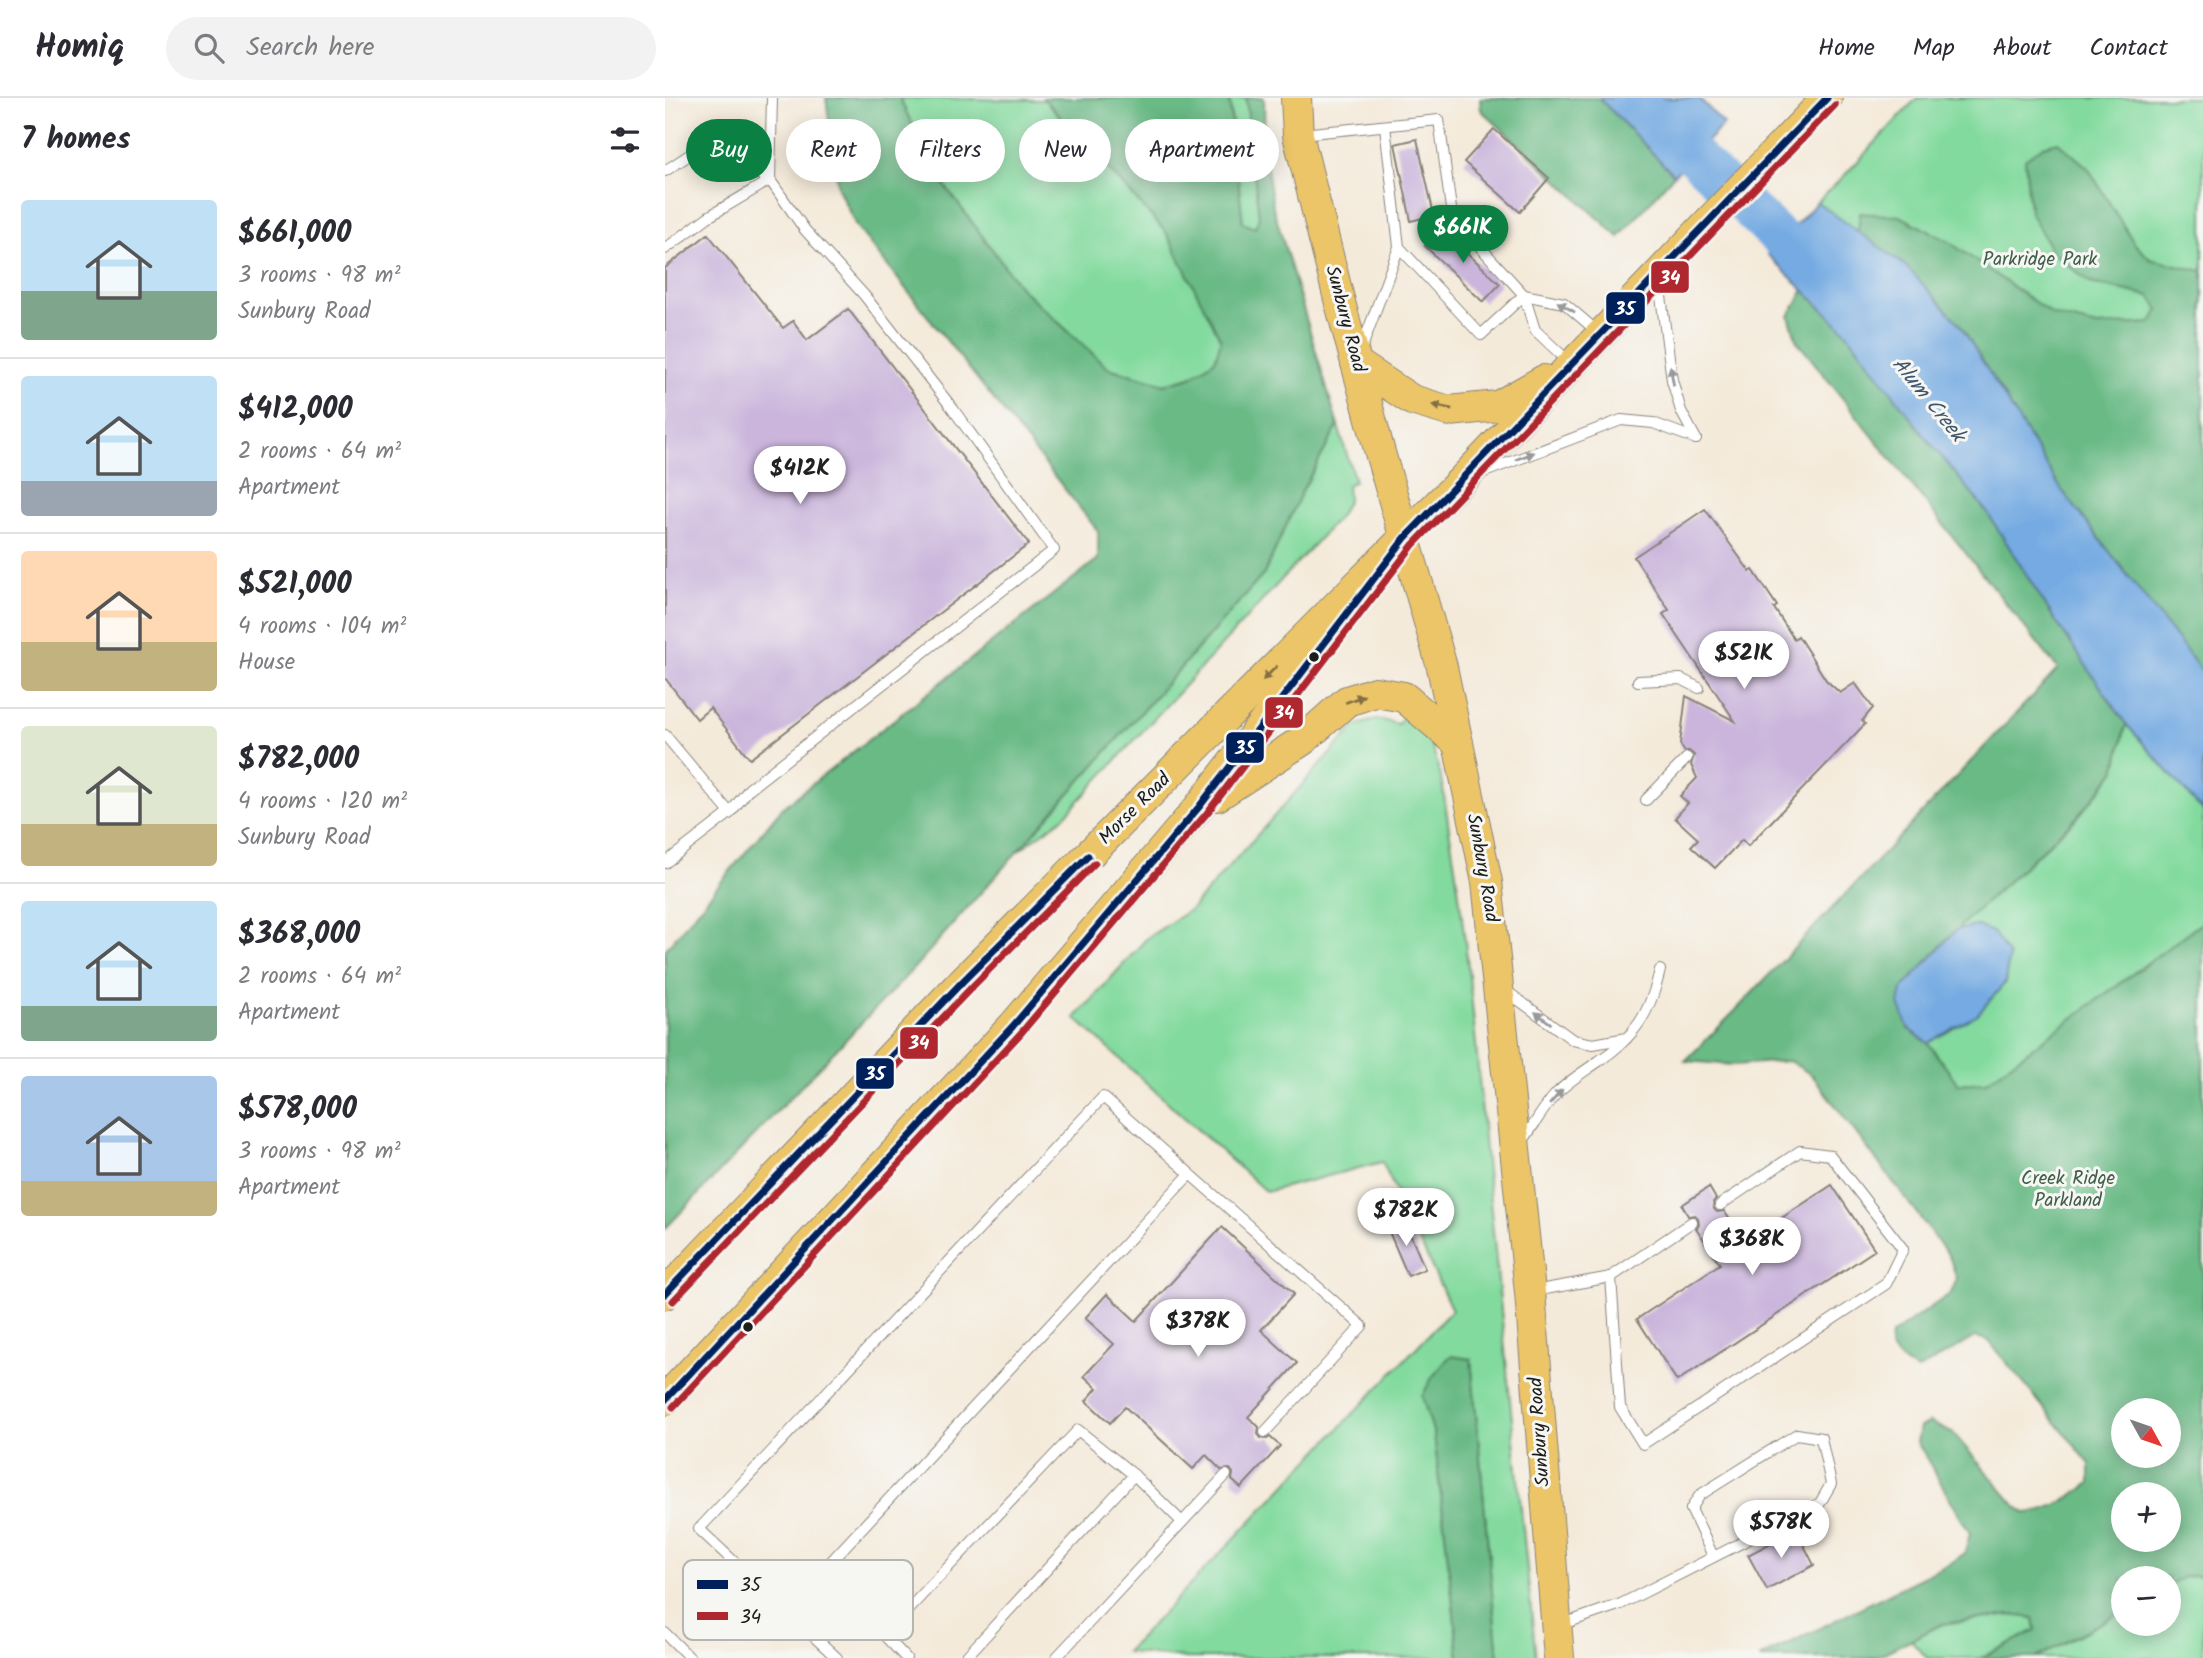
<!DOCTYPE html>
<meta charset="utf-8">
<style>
body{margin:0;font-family:Kalam,sans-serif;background:#f2f2f3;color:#2b2b33;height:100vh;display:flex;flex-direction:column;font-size:26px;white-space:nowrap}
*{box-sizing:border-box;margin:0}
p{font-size:23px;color:#7c7c81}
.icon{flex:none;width:38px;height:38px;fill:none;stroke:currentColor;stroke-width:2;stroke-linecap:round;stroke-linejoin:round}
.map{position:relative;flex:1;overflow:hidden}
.side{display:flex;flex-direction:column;background:#fff;width:665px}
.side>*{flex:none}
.banner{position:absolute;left:21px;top:21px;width:665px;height:63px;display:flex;gap:14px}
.needle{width:46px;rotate:130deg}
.buttons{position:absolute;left:1446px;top:1300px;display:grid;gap:14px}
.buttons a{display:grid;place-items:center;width:70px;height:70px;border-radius:50%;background:#fff;box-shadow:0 4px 18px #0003;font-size:35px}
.price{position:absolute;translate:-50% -60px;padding:0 16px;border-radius:24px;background:#fff;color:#222;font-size:23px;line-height:46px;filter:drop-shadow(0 2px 4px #0008)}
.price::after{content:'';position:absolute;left:50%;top:42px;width:21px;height:16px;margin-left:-10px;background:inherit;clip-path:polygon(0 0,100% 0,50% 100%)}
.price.on{background:#0b8043;color:#fff}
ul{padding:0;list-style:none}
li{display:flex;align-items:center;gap:21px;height:175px;padding:0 21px}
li+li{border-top:2px solid #e1e1e2}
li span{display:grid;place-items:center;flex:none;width:196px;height:140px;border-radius:7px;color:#555}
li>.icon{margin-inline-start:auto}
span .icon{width:84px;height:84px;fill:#fffc;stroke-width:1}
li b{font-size:30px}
h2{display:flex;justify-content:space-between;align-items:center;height:84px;padding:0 21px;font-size:30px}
.chip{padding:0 24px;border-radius:32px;background:#fff;box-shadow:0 4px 18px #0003;font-size:24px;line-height:63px}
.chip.on{background:#0b8043;color:#fff}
header{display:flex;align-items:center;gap:42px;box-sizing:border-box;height:98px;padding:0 35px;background:#fff;border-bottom:2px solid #e1e1e2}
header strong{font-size:33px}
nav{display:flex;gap:38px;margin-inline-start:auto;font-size:24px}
.search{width:490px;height:63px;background:#f2f2f3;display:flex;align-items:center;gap:18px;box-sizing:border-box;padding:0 24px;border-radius:38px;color:#7c7c81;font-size:26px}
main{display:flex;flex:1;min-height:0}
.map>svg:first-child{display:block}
</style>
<header>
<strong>Homiq</strong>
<div class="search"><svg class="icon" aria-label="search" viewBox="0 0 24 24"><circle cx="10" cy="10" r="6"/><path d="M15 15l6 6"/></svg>Search here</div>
<nav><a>Home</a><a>Map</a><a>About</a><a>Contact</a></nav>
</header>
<main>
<section class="side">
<h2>7 homes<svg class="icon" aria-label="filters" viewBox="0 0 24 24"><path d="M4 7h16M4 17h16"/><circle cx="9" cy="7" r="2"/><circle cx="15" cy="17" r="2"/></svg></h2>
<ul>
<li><span style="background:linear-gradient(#bfe0f5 65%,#7fa58c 0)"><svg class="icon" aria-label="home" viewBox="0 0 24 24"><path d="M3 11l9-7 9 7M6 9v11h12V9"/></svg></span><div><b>$661,000</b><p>3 rooms · 98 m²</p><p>Sunbury Road</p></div></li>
<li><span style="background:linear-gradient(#bfe0f5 75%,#9aa5b1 0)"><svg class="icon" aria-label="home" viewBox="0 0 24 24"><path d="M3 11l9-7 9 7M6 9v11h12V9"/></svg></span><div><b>$412,000</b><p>2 rooms · 64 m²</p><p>Apartment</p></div></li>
<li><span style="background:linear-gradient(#ffd9b3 65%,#c2b280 0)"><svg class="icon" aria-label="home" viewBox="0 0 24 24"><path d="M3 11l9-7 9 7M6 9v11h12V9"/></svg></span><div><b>$521,000</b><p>4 rooms · 104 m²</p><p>House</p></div></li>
<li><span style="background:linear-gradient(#dfe7d0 70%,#c2b280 0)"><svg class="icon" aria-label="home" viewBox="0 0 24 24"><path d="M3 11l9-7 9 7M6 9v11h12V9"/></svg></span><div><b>$782,000</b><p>4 rooms · 120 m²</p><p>Sunbury Road</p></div></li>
<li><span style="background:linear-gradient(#bfe0f5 75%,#7fa58c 0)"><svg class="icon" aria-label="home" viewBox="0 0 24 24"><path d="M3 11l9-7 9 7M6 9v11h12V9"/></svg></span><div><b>$368,000</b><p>2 rooms · 64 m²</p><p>Apartment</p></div></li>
<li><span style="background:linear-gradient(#a9c7e8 75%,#c2b280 0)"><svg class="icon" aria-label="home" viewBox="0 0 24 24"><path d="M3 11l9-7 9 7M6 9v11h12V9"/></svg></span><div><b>$578,000</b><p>3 rooms · 98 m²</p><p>Apartment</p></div></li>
</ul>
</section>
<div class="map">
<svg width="1538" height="1560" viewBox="0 0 1538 1560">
<rect width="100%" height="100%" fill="#f6f6f2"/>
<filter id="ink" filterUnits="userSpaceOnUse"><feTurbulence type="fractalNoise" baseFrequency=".0143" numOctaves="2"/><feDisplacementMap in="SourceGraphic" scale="14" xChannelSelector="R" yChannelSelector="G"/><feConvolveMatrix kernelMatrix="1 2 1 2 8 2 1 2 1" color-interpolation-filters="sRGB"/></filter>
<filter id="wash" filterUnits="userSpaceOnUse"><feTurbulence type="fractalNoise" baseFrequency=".00686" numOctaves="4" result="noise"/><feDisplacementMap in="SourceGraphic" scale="28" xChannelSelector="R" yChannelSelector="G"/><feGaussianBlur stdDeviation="1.57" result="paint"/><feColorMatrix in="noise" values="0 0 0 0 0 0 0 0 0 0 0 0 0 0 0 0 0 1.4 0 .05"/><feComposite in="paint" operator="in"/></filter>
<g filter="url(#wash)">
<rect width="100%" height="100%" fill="#f4eada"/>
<g fill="#82da9e" stroke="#4f7b5d" stroke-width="2">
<polygon points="234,0 380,2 501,134 557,242 550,262 526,279 499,286 443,270 355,189 275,81"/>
<polygon points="564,0 581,0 594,119 591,131 578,125"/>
<polygon points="1252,0 1538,0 1538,624 1152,104 1180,77"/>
<polygon points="673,328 690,383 682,387 683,401 675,418 399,719 352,754 599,476 637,393"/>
<path d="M 741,615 C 751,625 761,636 767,649 C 779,680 781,717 787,749 C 803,850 812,952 820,1053 L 871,1560 L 833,1560 L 806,1261 L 757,1298 L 769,1336 L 794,1560 L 520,1560 L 461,1554 L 787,1212 L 717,1064 L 601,1094 L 410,920 L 482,840 L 526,811 L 690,628 L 712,621 L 733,626 Z"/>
<polygon points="1461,626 1538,713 1538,824 1321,984 1293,986 1263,945 1286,932 1312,828 1291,832 1412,720 1450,674"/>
<polygon points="1538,1477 1538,1560 1371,1560 1458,1513 1458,1526 1503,1526 1503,1488 1519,1479"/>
<polygon points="1345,1517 1369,1520 1371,1532 1316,1560 1262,1560 1246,1542 1277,1526"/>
</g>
<g fill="#69ba85" stroke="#426b50" stroke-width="2" fill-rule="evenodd">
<polygon points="161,0 234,0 275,81 355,189 443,270 500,286 526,279 550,262 556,242 501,134 378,0 564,0 578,125 590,130 594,119 581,0 599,0 600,56 608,109 673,328 637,393 599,476 249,870 0,1131 0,852 117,710 433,461 433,433 191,128 173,90"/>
<polygon points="815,0 934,0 1009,77 954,139 816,12"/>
<polygon points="1393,44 1423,70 1469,145 1485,161 1538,173 1538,575 1396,391 1294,225 1193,134 1195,115 1235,118 1283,143 1388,217 1432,228 1485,225 1494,212 1485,198 1425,185 1388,155 1365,114 1360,61 1378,48"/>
<path d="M 1139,192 L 1182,235 L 1262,341 L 1322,414 L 1390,522 L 1461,626 L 1450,674 L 1412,719 L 1291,832 L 1237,891 L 1243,930 L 1263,945 L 1293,986 L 1321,984 L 1538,824 L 1538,1477 L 1519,1479 L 1503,1488 L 1503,1480 L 1458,1480 L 1458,1513 L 1371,1560 L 1316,1560 L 1371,1532 L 1369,1520 L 1345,1517 L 1277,1526 L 1209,1560 L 1094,1560 L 1286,1465 L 1300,1455 L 1305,1435 L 1252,1344 L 1255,1329 L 1265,1324 L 1289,1336 L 1349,1406 L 1360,1415 C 1384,1414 1406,1400 1425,1385 L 1425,1366 L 1323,1242 L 1310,1239 L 1253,1272 L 1240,1266 L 1225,1250 L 1226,1237 L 1286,1195 L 1292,1181 L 1284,1158 L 1147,977 L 1124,963 L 1069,967 L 1020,963 L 1072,911 L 1393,571 L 1132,243 L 1124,218 ZM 1458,1312 L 1503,1312 L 1503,1358 L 1458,1358 ZM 1458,1396 L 1503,1396 L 1503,1442 L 1458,1442 Z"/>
<polygon points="785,1258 806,1261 833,1560 794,1560 769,1336 757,1298 768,1278"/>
</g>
<g fill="#74aae2" stroke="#48637f" stroke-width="2">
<polygon points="934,0 1034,0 1059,26 1009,77"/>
<polygon points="1152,104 1241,168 1294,225 1396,391 1538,575 1538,713 1461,626 1390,522 1322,414 1262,341 1182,235 1103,157"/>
<polygon points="1312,828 1328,834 1344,858 1340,885 1313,916 1263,945 1243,930 1234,906 1237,891 1291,832"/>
</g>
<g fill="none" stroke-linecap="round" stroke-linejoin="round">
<polyline stroke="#74aae2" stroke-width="40" points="968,0 1155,178"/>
</g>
<g id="blocks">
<g fill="#cbb5dc">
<polygon points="829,31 884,80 855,114 799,64"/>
<polygon points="752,41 769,117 746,123 730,46"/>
<polygon points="777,131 835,186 818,204 760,148"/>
<polygon points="43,136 118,230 128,223 142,242 183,211 364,446 85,661 45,610 32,621 0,580 0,170"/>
<polygon points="1040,411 1085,474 1088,472 1112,508 1109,510 1129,541 1133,538 1161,582 1175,595 1190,585 1208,610 1197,623 1200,626 1083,748 1077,742 1050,770 1026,748 1033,741 1010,720 1023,705 1015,698 1032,680 1026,667 1029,657 1024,653 1019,653 1015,646 1021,598 1070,623 998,516 1004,512 969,459"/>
<polygon points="1167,1087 1210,1152 1012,1283 972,1221 1055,1166 1031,1130 1034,1127 1033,1120 1030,1117 1023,1118 1017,1107 1044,1089 1051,1101 1048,1104 1049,1111 1052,1114 1059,1113 1080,1144"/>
<polygon points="739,1122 760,1171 743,1178 722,1129"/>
<polygon points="557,1129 629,1196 596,1232 632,1265 583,1319 594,1329 593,1336 596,1340 602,1341 605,1339 615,1348 576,1390 567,1382 568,1375 565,1371 556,1372 541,1357 528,1371 460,1309 445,1325 421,1303 432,1290 419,1278 449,1246 420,1220 442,1196 471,1223"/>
<polygon points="1131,1432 1149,1467 1102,1492 1083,1457"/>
</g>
</g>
</g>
<g filter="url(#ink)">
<use href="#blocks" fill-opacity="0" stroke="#88837b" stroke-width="2"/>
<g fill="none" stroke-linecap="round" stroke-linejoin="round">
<g stroke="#88837b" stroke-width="12">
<g id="lane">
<polyline points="720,28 734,149"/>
<polyline points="637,36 774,22 787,118 859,197 870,232 905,265"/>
<polyline points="0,73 41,46 105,82 107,0"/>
<polyline points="0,151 43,119 105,82 140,132 199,197 288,311 389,452 84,691 65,715 0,765"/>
<polyline points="994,183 1007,282 1016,313 1031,341"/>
<polyline points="859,197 899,205 934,235"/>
<polyline points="696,252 734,149 816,237 859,197"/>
<polyline points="817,375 956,322 988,325 1031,341"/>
<polyline points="973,583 1016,581 1034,590"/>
<polyline points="0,637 65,715"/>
<polyline points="981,702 1022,660"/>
<polyline points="840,892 908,942 928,946 962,940"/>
<path d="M 857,1044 C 868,1029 878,1010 891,996 C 903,983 920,973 934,963 C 971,938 985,915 995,872"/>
<polyline points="946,1179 1027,1124"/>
<polyline points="869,1193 946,1179 955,1309 978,1346 1221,1186 1238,1151 1165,1057 1135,1053 1055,1107"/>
<polyline points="121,1512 524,1077"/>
<polyline points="895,1527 956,1506 1155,1405 1166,1386 1156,1340 1132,1336 1035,1397 1026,1411 1048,1458"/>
<polyline points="0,1535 25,1560"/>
<polyline points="172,1560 34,1431 438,999 697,1228 600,1334"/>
<polyline points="241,1560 219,1537 413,1332 469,1377 517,1424"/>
<polyline points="300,1560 469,1377"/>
<polyline points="391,1560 561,1377"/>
</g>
</g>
<g stroke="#88837b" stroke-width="32">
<g id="primary">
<polyline points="631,0 633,37 673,197 714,351 777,569 822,784 865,1194 894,1560"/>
<polyline points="691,265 747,302 784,313 833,308 879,282"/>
<polyline points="552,698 638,642 682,603 710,594 739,599 793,645"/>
<polyline points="0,1196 298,883 796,383 1162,0"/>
<polyline points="0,1302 348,928 534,709 667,535"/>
</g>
</g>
<use href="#lane" stroke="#fff" stroke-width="10"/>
<use href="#primary" stroke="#ecc569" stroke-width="30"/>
<g stroke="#f6f6f2" stroke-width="12">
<g id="bus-1">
<polyline points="0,1196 298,883 423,758"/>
<polyline points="0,1302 348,928 534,709 740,440 1162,0"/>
</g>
</g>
<g stroke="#f6f6f2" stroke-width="12">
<g id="bus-2">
<polyline points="8,1203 306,890 430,765"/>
<polyline points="8,1309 356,935 542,715 748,447 1170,7"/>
</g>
</g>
<use href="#bus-1" stroke="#00205b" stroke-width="7"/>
<use href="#bus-2" stroke="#af272f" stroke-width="7"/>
</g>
<defs><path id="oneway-solid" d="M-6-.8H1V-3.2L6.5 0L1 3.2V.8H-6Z" transform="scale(1.75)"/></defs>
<g fill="#999">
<use href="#oneway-solid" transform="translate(901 209) rotate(-150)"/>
<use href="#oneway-solid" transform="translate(1007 278) rotate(-100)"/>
<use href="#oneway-solid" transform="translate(860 358) rotate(-21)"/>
<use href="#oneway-solid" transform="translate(878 920) rotate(-144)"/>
<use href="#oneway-solid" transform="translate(891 999) rotate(-49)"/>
</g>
<g fill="#847042">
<use href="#oneway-solid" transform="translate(777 309) rotate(-168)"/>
<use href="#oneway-solid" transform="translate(605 575) rotate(135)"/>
<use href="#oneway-solid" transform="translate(690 601) rotate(-21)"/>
</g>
</g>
<g fill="#1c1c1c" stroke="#f6f6f2" stroke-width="2.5">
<circle cx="649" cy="559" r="6"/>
<circle cx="83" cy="1229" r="6"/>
</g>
<g text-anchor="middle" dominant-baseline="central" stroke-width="6" stroke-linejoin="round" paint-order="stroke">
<g font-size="19" fill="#405e4a" stroke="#f6f6f2">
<text x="1375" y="162">Parkridge Park</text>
<text x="1403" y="1081">Creek Ridge<tspan x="1403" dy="22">Parkland</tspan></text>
</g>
<g font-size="19" fill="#1c1c1c" stroke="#f6f6f2">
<text transform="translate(680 221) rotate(75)">Sunbury Road</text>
<text transform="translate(470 711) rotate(-45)">Morse Road</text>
<text transform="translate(817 770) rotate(80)">Sunbury Road</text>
<text transform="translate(875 1334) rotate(-94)">Sunbury Road</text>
</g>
<g font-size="21" font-style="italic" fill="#3f556b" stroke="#f6f6f2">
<text transform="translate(1263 302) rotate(51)">Alum Creek</text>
</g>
</g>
<rect x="18" y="1462" width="230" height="80" rx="10" fill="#f6f6f2" stroke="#b5b5b2" stroke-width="2"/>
<rect x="32" y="1482" width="31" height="9" fill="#00205b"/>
<rect x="32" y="1514" width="31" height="8" fill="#af272f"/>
<g font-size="19" fill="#1c1c1c">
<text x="75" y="1493">35</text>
<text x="75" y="1525">34</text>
</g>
<g stroke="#f6f6f2" stroke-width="2.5">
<rect x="985" y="162" width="40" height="34" rx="7" fill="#af272f"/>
<rect x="940" y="193" width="41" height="34" rx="7" fill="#00205b"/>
<rect x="599" y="598" width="40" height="33" rx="7" fill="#af272f"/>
<rect x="560" y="633" width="40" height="33" rx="7" fill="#00205b"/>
<rect x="234" y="928" width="40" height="34" rx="7" fill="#af272f"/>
<rect x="190" y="959" width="40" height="33" rx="7" fill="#00205b"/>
</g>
<g font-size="19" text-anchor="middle" font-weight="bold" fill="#fff">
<text x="1005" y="186">34</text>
<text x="960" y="217">35</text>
<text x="619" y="621">34</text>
<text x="580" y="656">35</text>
<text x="254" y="951">34</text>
<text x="210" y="982">35</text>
</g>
</svg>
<div class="buttons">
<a><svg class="needle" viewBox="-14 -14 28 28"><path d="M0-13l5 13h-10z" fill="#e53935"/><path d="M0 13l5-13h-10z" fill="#7c7c81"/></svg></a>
<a>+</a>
<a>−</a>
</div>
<b class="price on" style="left:798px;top:167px">$661K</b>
<b class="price" style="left:135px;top:408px">$412K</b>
<b class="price" style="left:1079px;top:593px">$521K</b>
<b class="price" style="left:741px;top:1150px">$782K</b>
<b class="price" style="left:1087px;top:1179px">$368K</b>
<b class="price" style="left:533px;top:1261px">$378K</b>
<b class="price" style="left:1116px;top:1462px">$578K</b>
<div class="banner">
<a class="chip on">Buy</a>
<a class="chip">Rent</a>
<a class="chip">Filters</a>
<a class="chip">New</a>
<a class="chip">Apartment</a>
</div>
</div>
</main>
